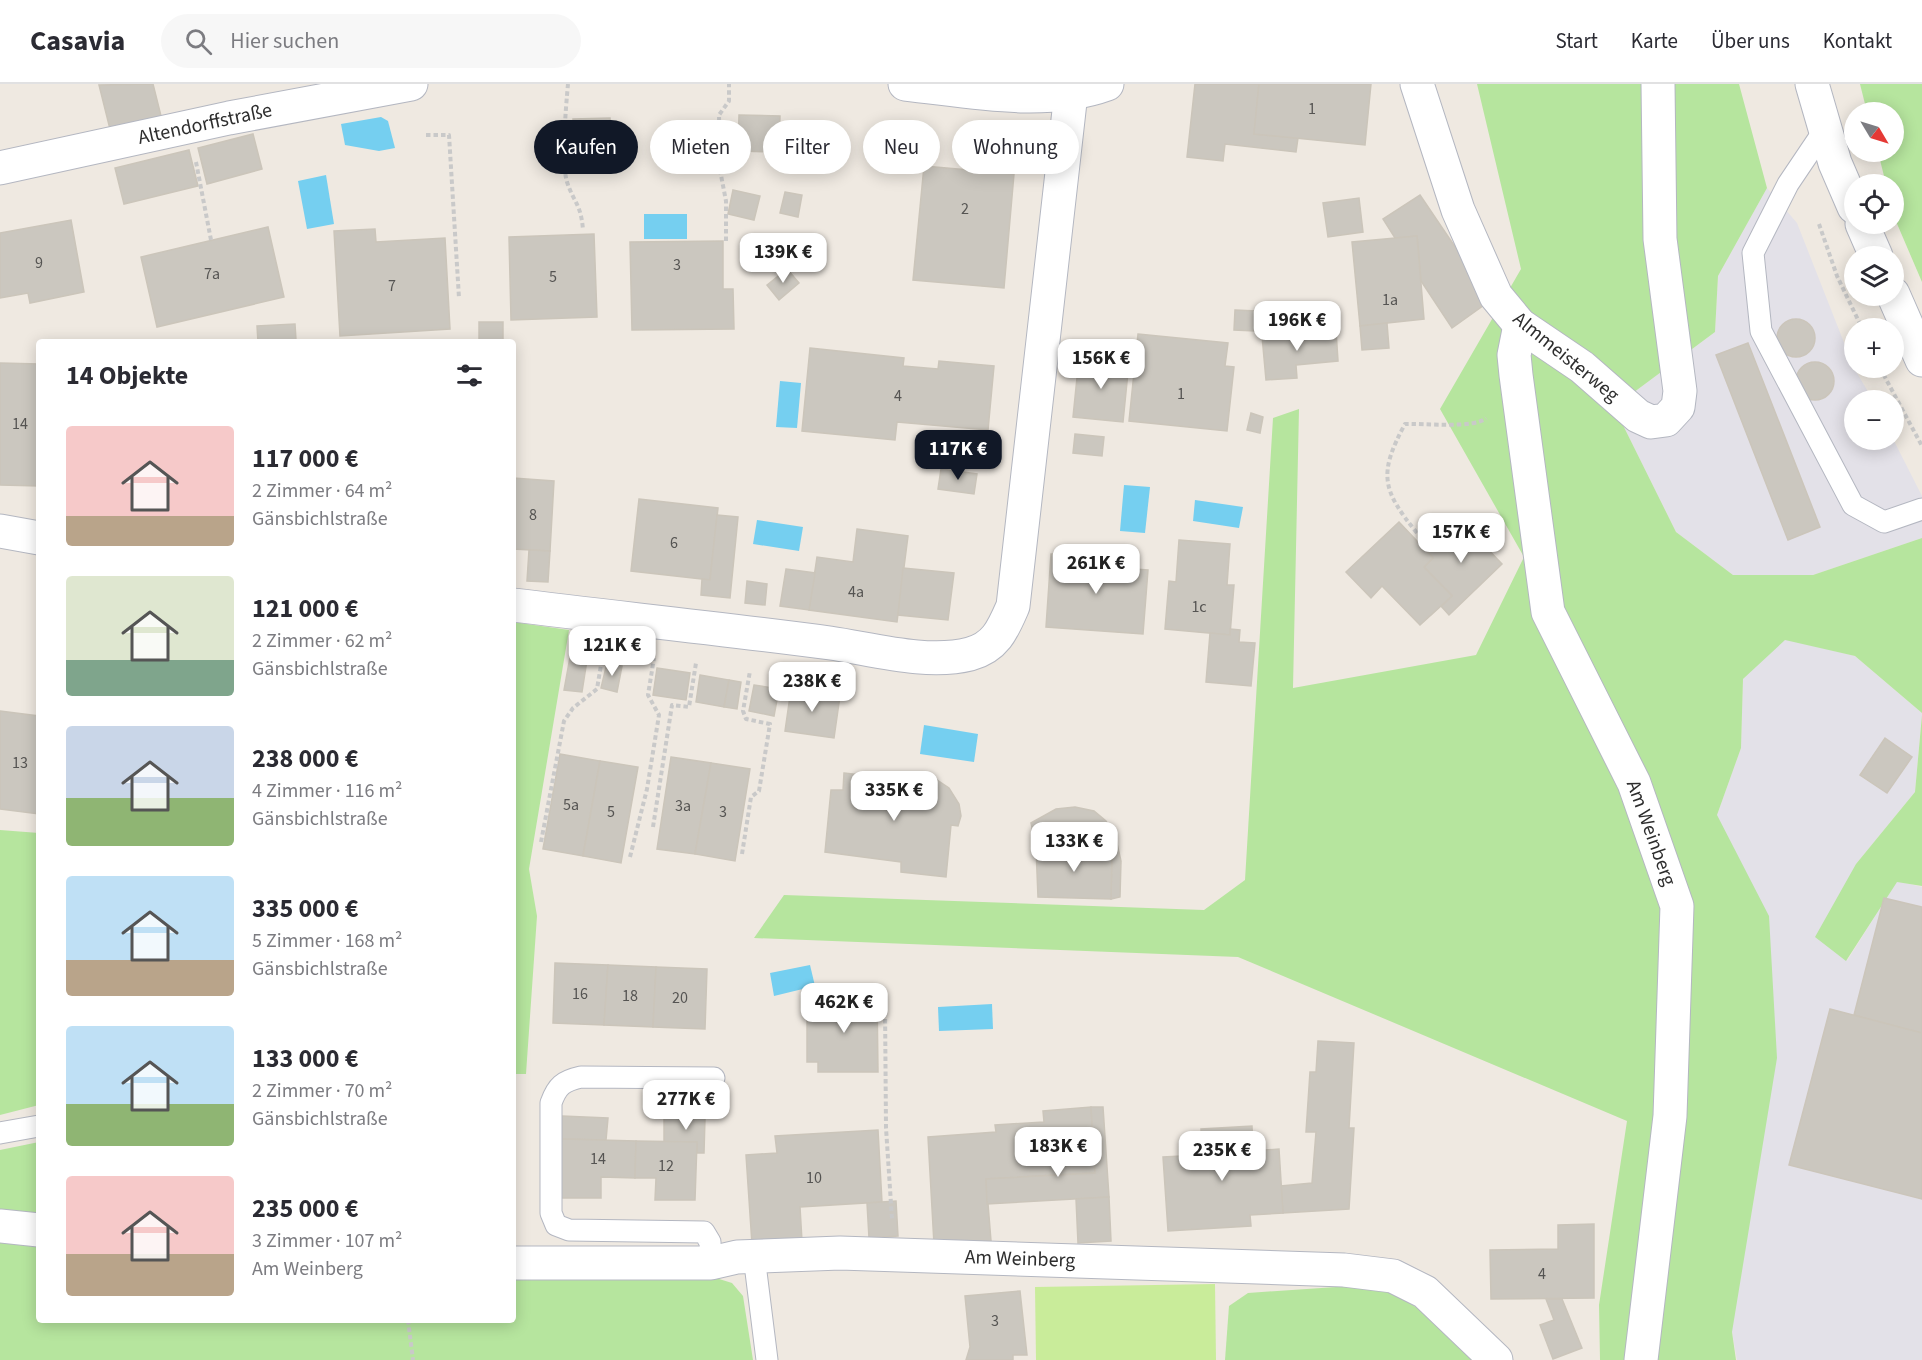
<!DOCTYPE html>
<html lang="de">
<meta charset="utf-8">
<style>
body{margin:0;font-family:"Source Sans 3",sans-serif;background:#f7f7f7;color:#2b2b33;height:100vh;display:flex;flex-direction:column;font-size:22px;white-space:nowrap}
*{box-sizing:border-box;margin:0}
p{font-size:20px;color:#7c7c81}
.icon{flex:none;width:33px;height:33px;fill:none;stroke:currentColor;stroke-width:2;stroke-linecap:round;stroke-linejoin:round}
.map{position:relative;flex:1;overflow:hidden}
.drawer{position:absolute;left:36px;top:255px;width:480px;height:984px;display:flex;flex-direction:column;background:#fff;border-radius:6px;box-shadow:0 3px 15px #0003}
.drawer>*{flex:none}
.banner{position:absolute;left:534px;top:36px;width:570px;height:54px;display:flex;gap:12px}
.needle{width:39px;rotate:128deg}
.buttons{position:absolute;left:1844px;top:18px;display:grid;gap:12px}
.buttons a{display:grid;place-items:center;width:60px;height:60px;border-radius:50%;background:#fff;box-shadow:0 3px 15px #0003;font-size:30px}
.price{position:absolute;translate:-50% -51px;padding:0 14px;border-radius:12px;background:#fff;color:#222;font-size:20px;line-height:39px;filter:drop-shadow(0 2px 3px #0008)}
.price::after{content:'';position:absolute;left:50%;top:36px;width:18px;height:14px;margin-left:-9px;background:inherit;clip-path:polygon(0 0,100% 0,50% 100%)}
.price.on{background:#111827;color:#fff}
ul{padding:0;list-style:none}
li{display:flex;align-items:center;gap:18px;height:150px;padding:0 30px}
li span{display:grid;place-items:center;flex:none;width:168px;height:120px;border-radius:6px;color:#555}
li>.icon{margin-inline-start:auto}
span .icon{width:72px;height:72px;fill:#fffc;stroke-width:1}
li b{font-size:26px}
h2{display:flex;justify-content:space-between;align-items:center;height:72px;padding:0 30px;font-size:26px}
.pill{padding:0 21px;border-radius:27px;background:#fff;box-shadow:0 3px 15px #0003;font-size:21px;line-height:54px}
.pill.on{background:#111827;color:#fff}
header{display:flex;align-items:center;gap:36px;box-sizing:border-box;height:84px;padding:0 30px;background:#fff;border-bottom:2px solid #e1e1e2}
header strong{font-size:28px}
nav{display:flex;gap:33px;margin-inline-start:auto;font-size:21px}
.search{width:420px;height:54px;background:#f7f7f7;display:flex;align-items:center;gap:15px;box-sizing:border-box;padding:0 21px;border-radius:33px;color:#7c7c81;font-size:22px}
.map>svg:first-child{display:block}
</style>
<header>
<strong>Casavia</strong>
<div class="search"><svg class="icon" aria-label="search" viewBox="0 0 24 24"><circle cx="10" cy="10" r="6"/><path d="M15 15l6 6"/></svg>Hier suchen</div>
<nav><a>Start</a><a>Karte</a><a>Über uns</a><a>Kontakt</a></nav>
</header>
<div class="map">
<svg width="1922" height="1276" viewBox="0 0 1922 1276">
<rect width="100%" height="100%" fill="#efe9e1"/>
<g fill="#e3e1e8">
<polygon points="1767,104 1797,139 1854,284 1873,316 1854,316 1854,356 1893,355 1922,412 1922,454 1813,491 1733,491 1676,448 1614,323 1715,248 1718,192"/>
<polygon points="1785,555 1855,572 1922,629 1915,708 1856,780 1847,877 1897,797 1922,803 1922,1276 1737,1276 1732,1248 1717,731 1741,664 1743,595"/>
</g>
<g fill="#b6e59e">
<polygon points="1477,0 1739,0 1767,104 1718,192 1715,248 1614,323 1676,448 1733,491 1813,491 1922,454 1922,629 1855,572 1785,556 1743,595 1741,664 1717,731 1769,832 1777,974 1732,1248 1736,1276 1600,1276 1599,1221 1627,1037 1238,873 754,854 784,811 1204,826 1245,796 1273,334 1299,325 1293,604 1476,571 1524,473 1440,325 1521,185"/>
<polygon points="1860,0 1922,0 1922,198 1895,135 1893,100 1886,100 1878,68 1893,68 1893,28 1867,28"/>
<polygon points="513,538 569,546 529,785 537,832 526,990 513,990"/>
<polygon points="1922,631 1922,802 1897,798 1846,877 1815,853 1856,780 1915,708"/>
<polygon points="0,746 39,749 39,1021 0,1031"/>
<polygon points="39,1058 39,1138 0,1133 0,1066"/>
<polygon points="0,1157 39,1162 39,1236 513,1236 513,1188 700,1189 732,1199 743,1212 753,1276 0,1276"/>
<polygon points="1380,1200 1442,1240 1481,1276 1225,1276 1229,1222 1248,1209"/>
</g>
<polygon fill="#c9ec9a" points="1215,1200 1216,1276 1036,1276 1035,1203"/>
<g fill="#75cff0">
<polygon points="381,33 388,37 395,64 379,67 345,61 341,40"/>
<polygon points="326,91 334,140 307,145 298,97"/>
<rect x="644" y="130" width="43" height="25"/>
<polygon points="780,297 801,299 797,344 776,343"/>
<polygon points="1124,401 1150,403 1145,449 1120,447"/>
<polygon points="1195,416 1243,423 1239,444 1193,437"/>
<polygon points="757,436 803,443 799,467 753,460"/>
<polygon points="924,641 978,650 974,678 920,670"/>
<polygon points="810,881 815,902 774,912 770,889"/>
<polygon points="992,920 993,945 939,947 938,923"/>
</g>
<g fill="#cbc7bf" stroke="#cbc5ba" stroke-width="1.5">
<polygon points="153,0 161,32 110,45 99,1"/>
<polygon points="1195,0 1259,0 1254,50 1298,54 1296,68 1225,60 1223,77 1187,73"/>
<polygon points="1259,0 1371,0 1365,61 1254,50"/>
<polygon points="739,31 780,32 779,68 738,67"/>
<polygon points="610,34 611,65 574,66 573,35"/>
<polygon points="253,50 262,85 207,100 198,64"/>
<polygon points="189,66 198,102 124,120 115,84"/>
<polygon points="924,82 1014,90 1004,204 913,196"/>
<polygon points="733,106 760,112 754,136 728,130"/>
<polygon points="785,108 802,111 798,133 780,129"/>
<polygon points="1420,111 1491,216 1452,244 1421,197 1417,152 1395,154 1383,135"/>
<polygon points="1359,114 1363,148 1328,153 1323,119"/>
<polygon points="71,136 84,208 30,219 28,209 0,214 0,149"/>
<polygon points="268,143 284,213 157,243 141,173"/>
<polygon points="375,145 376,158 445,154 450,245 340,252 334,147"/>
<polygon points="594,150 597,233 511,236 509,153"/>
<polygon points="1417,152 1424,235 1360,242 1352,158"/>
<polygon points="723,157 723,205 733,205 734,245 632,246 630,158"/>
<polygon points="787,185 799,199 779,216 767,201"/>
<polygon points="1235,226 1256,227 1255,247 1234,246"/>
<circle cx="1796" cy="254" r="19"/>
<rect x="479" y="238" width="24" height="20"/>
<polygon points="1387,239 1389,264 1362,266 1360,242"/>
<polygon points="295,240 296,256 258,258 257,242"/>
<polygon points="1336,246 1338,277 1296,281 1297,294 1266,296 1262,252"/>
<polygon points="1138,250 1228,259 1225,282 1234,283 1227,347 1129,337"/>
<polygon points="1748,259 1820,443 1788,456 1716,271"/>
<polygon points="810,264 904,274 903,282 938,285 939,277 994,282 988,346 897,338 895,356 802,347"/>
<polygon points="1079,274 1129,278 1123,338 1073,333"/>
<circle cx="1815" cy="297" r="19"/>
<polygon points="0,279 39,280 39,402 0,401"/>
<polygon points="1251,329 1263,333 1260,349 1247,346"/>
<polygon points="1075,350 1104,353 1102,372 1073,369"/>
<polygon points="941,385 977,390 974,410 938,405"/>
<polygon points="513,394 554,397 550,467 513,465"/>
<polygon points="639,415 718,424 710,496 631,487"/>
<polygon points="717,431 738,433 730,514 701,511 702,495 710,496"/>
<polygon points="1460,436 1502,480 1449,531 1441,522 1452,512 1424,483 1433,474 1427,468"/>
<polygon points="1399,438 1433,474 1424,483 1452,512 1420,541 1382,502 1371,514 1346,488"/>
<polygon points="857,445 908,452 897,538 809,526 817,473 853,478"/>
<polygon points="1179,456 1230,460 1227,501 1234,501 1230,551 1165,545 1169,497 1176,498"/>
<polygon points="529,466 550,467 548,498 527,497"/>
<polygon points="1051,470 1120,476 1119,484 1148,486 1143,550 1046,543"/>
<polygon points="903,484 954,489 948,536 898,531"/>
<polygon points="786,485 815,489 809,526 780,522"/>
<polygon points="747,497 767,500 765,521 745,519"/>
<polygon points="1230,545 1240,546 1239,558 1255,559 1251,602 1206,598 1210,549 1230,551"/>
<polygon points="570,573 587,576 582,608 564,606"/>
<polygon points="607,579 622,582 617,608 601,604"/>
<polygon points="657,584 690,589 686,616 653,611"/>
<polygon points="700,591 729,596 724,623 696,618"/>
<polygon points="729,596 741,598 737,625 724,623"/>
<polygon points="754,601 779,605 774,632 749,627"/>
<polygon points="791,605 840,612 834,654 785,647"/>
<polygon points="0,627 39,632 39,730 0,725"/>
<polygon points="1885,654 1912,673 1887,709 1860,691"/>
<polygon points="560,670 600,677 583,772 543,765"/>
<polygon points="671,673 711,679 695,770 657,765"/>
<polygon points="600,677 638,683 621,779 583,772"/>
<polygon points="711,679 750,685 735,777 695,770"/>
<polygon points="844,689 921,698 923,691 934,694 949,704 959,720 961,732 958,742 951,741 946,793 901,788 901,778 825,768 831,706 843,706"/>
<polygon points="1075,723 1094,727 1106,737 1116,755 1121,777 1120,813 1111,815 1112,764 1036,763 1031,739 1056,725"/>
<polygon points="1036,763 1112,764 1111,815 1038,813"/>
<polygon points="1884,814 1922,823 1922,949 1854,931"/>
<polygon points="555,879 608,881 604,941 553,939"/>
<polygon points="608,881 656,883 653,943 604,941"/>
<polygon points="656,883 707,885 705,945 653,943"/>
<polygon points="877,911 878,988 818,988 818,978 807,978 807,932 817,931 817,912"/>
<polygon points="1830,925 1922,949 1922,1115 1789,1081"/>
<polygon points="1318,957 1354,959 1349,1044 1354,1044 1349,1125 1283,1129 1281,1102 1312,1099 1316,1048 1306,1048 1310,988 1316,988"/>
<polygon points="1091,1023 1095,1089 986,1095 991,1157 934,1160 928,1053 996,1048 995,1041 1044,1038 1043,1027"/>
<polygon points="1091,1023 1103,1023 1109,1113 987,1120 986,1095 1095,1089"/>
<polygon points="562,1032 608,1034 606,1056 562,1055"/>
<polygon points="664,1034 705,1034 704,1069 697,1069 697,1058 664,1058"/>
<polygon points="1252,1042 1253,1067 1279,1065 1283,1129 1250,1131 1251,1142 1168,1147 1163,1073 1202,1071 1201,1045"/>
<polygon points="878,1046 882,1118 800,1123 802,1157 752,1160 746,1071 777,1069 775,1052"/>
<polygon points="562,1055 636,1057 635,1094 601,1093 601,1114 559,1114"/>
<polygon points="636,1057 697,1058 695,1116 655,1116 656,1094 635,1094"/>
<polygon points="1109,1113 1111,1157 1078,1159 1076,1115"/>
<polygon points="896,1117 898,1152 869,1154 867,1119"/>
<polygon points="1594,1140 1594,1214 1491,1215 1490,1166 1558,1165 1558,1141"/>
<polygon points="1020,1207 1027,1271 1013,1271 1013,1276 966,1276 970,1263 965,1212"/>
<polygon points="1546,1215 1562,1215 1582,1264 1553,1275 1540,1241 1554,1236"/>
</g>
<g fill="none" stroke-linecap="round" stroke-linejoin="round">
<g stroke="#b4b7c1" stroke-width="23">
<g id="service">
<polyline points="1825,45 1788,100 1753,169 1761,247 1853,421 1884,438 1922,425"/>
<polyline points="0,1049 39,1042"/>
<polyline points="754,1172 767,1276"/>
<path d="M 711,1179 L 710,1158 L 704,1148 L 569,1146 L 556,1141 L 551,1129 L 551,1019 C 557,1002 563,997 581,993 L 714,994"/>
</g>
</g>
<g stroke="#b4b7c1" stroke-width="35">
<g id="minor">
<path d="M 905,0 C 970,7 1044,23 1107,0"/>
<polyline points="1417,0 1458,126 1496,212 1520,241 1582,283 1638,332 1651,338 1666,336 1678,323 1680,307 1660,155 1658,0"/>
<polyline points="0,84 229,34 411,0"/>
<polyline points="1520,241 1514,271 1516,291 1548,528 1634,699 1677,822 1670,1032 1641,1276"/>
<polyline points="0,447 39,454"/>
<path d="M 513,521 C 619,534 724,545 830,559 C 872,565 927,581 970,570 C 996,563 1003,545 1013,522 L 1071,9"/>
<polyline points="0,1142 39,1146"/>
<polyline points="513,1179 711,1179 737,1173 840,1169 1344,1186 1393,1192 1425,1208 1496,1276"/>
</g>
</g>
<g stroke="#b4b7c1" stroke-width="35">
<g id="secondary">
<polyline points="1812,0 1835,79 1854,123"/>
<polyline points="1862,140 1876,172"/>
<polyline points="1893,210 1922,276"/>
</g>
</g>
<g stroke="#c9c9c9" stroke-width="4" stroke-dasharray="4.5 3" stroke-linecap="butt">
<path d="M 568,0 C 566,22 561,78 567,98 C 574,119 581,120 583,146"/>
<polyline points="426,51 449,51 459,214"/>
<polyline points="196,78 211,156"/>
<polyline points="1819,140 1837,192 1862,244"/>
<polyline points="726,157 726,117 720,86 719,31 729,17 729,0"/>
<polyline points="1880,284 1922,362"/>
<path d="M 1417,449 C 1382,406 1378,390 1405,340 C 1422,339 1475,345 1486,334"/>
<polyline points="653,743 672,621 689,623 696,579"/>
<polyline points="541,758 564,637 573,624 597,605 603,569"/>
<polyline points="742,770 751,713 759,707 770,640 746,635 743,627 750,587"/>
<polyline points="630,773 647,705 659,631 648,611 654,574"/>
<polyline points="885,920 886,1044 892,1135"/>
<polyline points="408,1236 413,1276"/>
</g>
<use href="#service" stroke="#fff" stroke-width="21"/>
<use href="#minor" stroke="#fff" stroke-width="33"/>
<use href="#secondary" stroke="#fff" stroke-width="33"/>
</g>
<g text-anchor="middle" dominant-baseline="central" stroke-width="4.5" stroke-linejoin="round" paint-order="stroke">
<g font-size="16" fill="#555452">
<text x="1312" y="25">1</text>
<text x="965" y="125">2</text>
<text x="39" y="179">9</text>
<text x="677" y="181">3</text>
<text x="212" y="190">7a</text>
<text x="553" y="193">5</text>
<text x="392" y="202">7</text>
<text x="1390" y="216">1a</text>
<text x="1181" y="310">1</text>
<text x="898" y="312">4</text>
<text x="20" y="340">14</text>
<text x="533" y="431">8</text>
<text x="674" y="459">6</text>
<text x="856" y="508">4a</text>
<text x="1199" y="523">1c</text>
<text x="20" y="679">13</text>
<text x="571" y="721">5a</text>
<text x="683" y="722">3a</text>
<text x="611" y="728">5</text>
<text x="723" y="728">3</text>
<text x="580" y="910">16</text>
<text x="630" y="912">18</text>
<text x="680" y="914">20</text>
<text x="598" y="1075">14</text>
<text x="666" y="1082">12</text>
<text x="814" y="1094">10</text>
<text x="1542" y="1190">4</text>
<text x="995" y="1237">3</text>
</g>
<g font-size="20" fill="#2e2e2e" stroke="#fff">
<text transform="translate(205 40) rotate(-12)">Altendorffstraße</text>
<text transform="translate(1566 273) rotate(39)">Almmeisterweg</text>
<text transform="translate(1651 749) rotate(70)">Am Weinberg</text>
<text transform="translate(1020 1175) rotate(2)">Am Weinberg</text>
</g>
</g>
</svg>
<div class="buttons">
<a><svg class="needle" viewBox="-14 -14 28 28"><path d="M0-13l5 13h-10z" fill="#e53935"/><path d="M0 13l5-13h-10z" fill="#7c7c81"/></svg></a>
<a><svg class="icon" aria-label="locate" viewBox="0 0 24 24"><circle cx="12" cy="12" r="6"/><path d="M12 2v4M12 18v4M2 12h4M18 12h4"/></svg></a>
<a><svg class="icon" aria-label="layers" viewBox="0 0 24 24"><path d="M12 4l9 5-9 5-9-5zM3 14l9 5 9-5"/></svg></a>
<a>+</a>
<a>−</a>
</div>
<b class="price" style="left:783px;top:200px">139K €</b>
<b class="price" style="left:1297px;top:268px">196K €</b>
<b class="price" style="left:1101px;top:306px">156K €</b>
<b class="price on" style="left:958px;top:397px">117K €</b>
<b class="price" style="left:1461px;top:480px">157K €</b>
<b class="price" style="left:1096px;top:511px">261K €</b>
<b class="price" style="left:612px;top:593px">121K €</b>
<b class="price" style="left:812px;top:629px">238K €</b>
<b class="price" style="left:894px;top:738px">335K €</b>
<b class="price" style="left:1074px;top:789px">133K €</b>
<b class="price" style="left:844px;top:950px">462K €</b>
<b class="price" style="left:686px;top:1047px">277K €</b>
<b class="price" style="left:1058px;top:1094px">183K €</b>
<b class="price" style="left:1222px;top:1098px">235K €</b>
<div class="banner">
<a class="pill on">Kaufen</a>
<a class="pill">Mieten</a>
<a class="pill">Filter</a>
<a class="pill">Neu</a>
<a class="pill">Wohnung</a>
</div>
<section class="drawer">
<h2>14 Objekte<svg class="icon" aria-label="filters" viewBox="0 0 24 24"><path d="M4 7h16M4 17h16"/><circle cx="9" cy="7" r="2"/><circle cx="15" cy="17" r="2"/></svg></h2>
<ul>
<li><span style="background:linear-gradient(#f6c9c9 75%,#b9a48a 0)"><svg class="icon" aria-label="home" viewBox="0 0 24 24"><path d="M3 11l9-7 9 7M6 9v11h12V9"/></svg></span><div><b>117 000 €</b><p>2 Zimmer · 64 m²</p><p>Gänsbichlstraße</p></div></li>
<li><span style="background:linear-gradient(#dfe7d0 70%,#7fa58c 0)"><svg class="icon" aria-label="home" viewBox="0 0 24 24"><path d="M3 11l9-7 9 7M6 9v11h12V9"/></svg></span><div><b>121 000 €</b><p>2 Zimmer · 62 m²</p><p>Gänsbichlstraße</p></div></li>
<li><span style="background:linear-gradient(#c9d6e8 60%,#8fb573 0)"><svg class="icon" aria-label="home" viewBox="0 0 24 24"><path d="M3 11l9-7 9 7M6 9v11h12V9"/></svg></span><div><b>238 000 €</b><p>4 Zimmer · 116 m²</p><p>Gänsbichlstraße</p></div></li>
<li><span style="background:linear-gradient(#bfe0f5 70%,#b9a48a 0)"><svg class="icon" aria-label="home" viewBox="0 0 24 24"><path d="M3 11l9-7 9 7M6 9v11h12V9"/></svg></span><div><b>335 000 €</b><p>5 Zimmer · 168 m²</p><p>Gänsbichlstraße</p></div></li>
<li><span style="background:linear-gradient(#bfe0f5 65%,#8fb573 0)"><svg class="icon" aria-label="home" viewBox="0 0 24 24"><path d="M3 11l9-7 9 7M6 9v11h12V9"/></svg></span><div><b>133 000 €</b><p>2 Zimmer · 70 m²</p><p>Gänsbichlstraße</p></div></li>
<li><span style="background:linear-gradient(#f6c9c9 65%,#b9a48a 0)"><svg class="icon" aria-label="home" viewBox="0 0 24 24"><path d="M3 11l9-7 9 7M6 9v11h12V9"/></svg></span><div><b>235 000 €</b><p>3 Zimmer · 107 m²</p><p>Am Weinberg</p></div></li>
</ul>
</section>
</div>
